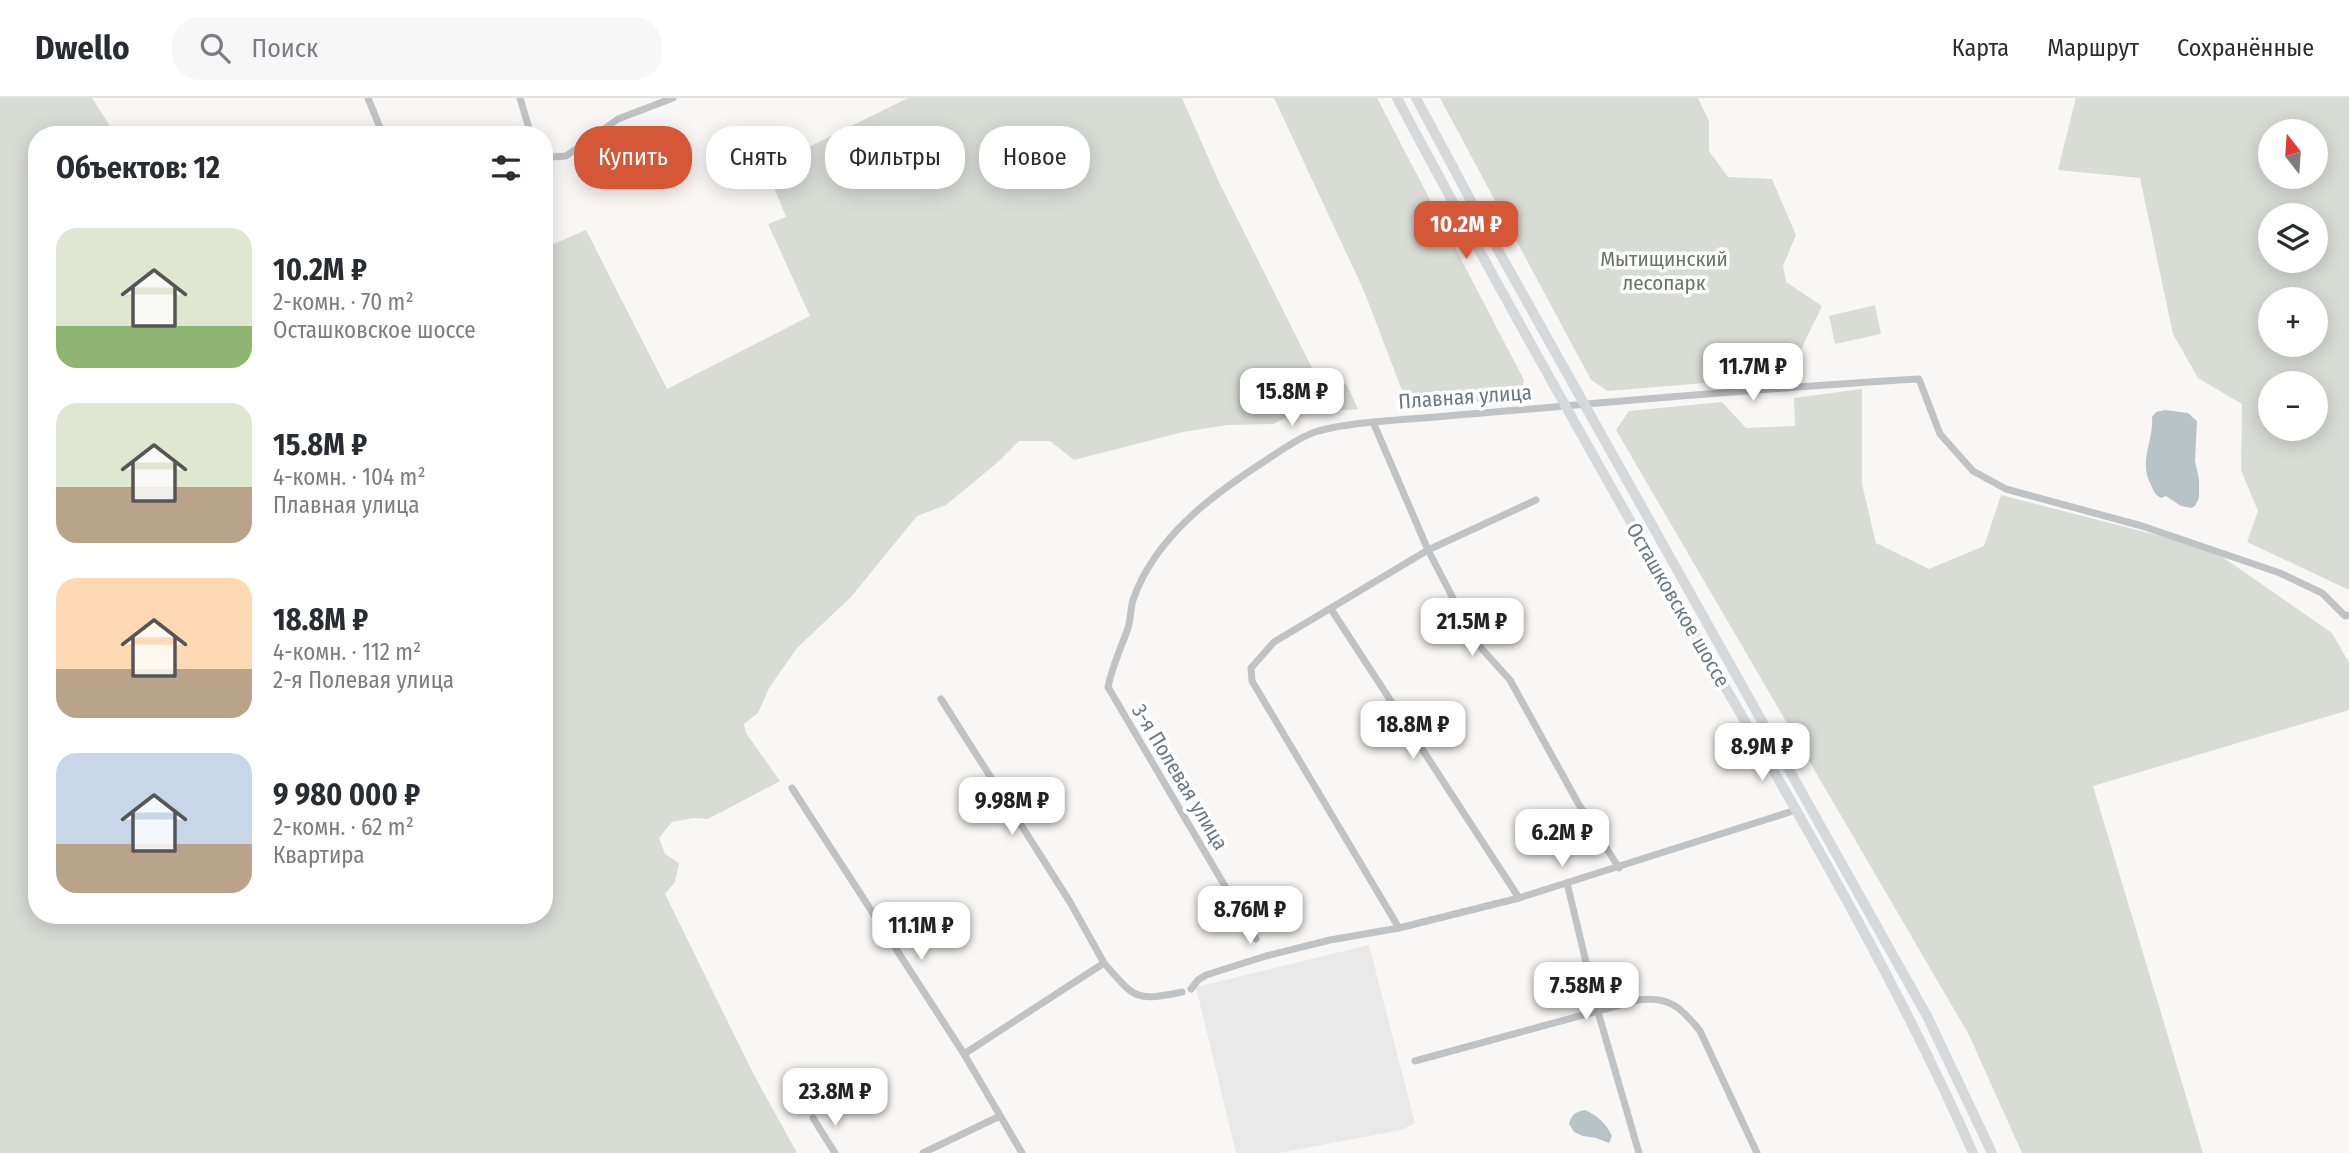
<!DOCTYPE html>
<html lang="ru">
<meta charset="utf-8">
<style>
body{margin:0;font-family:"Fira Sans Condensed",sans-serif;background:#f7f7f7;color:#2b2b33;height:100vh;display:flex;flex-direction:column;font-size:26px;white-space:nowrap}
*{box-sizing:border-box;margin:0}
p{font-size:23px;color:#7c7c81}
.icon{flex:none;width:38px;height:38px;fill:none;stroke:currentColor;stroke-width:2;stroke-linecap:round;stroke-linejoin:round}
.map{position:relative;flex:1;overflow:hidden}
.panel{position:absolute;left:28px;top:28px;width:525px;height:798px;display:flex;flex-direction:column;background:#fff;border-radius:28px;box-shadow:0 4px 18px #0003}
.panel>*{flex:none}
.guide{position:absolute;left:574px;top:28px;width:665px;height:63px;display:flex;gap:14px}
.needle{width:46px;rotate:343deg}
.controls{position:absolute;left:2258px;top:21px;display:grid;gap:14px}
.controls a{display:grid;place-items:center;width:70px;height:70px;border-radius:50%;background:#fff;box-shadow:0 4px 18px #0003;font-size:35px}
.price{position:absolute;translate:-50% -60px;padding:0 16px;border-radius:14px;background:#fff;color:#222;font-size:23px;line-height:46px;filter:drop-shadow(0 2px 4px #0008)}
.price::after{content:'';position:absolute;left:50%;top:42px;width:21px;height:16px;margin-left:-10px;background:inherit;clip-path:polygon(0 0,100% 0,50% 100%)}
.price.selected{background:#d45738;color:#fff}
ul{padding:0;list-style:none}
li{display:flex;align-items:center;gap:21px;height:175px;padding:0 28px}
li span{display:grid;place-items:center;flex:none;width:196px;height:140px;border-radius:21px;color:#555}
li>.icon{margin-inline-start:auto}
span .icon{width:84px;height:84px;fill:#fffc;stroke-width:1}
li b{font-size:30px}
h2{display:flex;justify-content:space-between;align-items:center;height:84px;padding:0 28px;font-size:30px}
.pill{padding:0 24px;border-radius:28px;background:#fff;box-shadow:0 4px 18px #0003;font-size:24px;line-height:63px}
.pill.selected{background:#d45738;color:#fff}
header{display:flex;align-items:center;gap:42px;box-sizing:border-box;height:98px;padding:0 35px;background:#fff;border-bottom:2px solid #e1e1e2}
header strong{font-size:33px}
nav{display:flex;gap:38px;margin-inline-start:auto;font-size:24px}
.search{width:490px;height:63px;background:#f7f7f7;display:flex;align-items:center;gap:18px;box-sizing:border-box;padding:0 24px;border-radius:28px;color:#7c7c81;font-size:26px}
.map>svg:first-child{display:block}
</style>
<header>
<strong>Dwello</strong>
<div class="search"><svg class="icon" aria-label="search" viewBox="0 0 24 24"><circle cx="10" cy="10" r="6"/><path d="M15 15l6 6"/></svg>Поиск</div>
<nav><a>Карта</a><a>Маршрут</a><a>Сохранённые</a></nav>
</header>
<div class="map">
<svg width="2349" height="1055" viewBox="0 0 2349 1055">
<rect width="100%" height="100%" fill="#f8f7f5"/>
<polygon fill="#e8e9e8" points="1369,847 1415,1025 1401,1032 1279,1055 1236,1055 1196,889"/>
<g fill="#d8dcd5" fill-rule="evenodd">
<polygon points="0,0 92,0 116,37 37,37 37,817 544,817 544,150 586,132 667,291 810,218 768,126 786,119 766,70 908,0 1182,0 1219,84 1314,274 1347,287 1358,311 1293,316 1273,326 1228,327 1183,334 1074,362 1050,343 1019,343 998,364 946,407 917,418 851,499 797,550 769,590 758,615 744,626 746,635 780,683 708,721 693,720 672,724 659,740 665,756 679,765 675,784 665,796 754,977 797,1055 0,1055"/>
<polygon points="1274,0 1377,0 1524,282 1521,295 1507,302 1408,308 1364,193"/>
<polygon points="1440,0 1698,0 1709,23 1709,53 1728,79 1772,81 1796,137 1783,168 1786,184 1822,208 1788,278 1608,293 1591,282"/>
<path d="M 2076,0 L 2349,0 L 2349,492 L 2247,444 L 2258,413 L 2241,372 L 2242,306 L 2198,280 L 2173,236 L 2140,80 L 2058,72 ZM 2270,33 L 2315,33 L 2315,79 L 2270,79 ZM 2270,117 L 2315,117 L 2315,163 L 2270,163 ZM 2270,201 L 2315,201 L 2315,247 L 2270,247 ZM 2270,285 L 2315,285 L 2315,331 L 2270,331 Z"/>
<polygon points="1875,207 1881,236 1835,246 1829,218"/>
<polygon points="1862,291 1862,386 1876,445 1929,471 1984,448 2001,397 2211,451 2332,535 2349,565 2349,612 2093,688 2203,1055 2022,1055 1969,937 1616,332 1629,313 1722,304 1746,330 1795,328 1794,300"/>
</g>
<g fill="#b8c3c7">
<path d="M 2165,312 L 2188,315 L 2197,323 L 2195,363 L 2199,381 L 2199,400 L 2195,408 L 2191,410 L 2181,408 L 2166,398 L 2161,400 C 2154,396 2154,393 2151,387 C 2138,363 2154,343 2152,319 L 2156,314 Z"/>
<path d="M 1585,1012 C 1598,1018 1606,1025 1612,1038 L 1609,1045 L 1596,1040 L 1583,1038 L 1574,1034 L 1569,1026 C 1572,1016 1575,1014 1585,1012 Z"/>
</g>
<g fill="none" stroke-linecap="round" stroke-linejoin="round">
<g stroke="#bfc3c6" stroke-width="7">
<polyline points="368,0 383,37"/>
<polyline points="520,0 531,37"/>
<polyline points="544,56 552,59 566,58 618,21 673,0"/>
<polyline points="1373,324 1428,452 1467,527 1482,551 1510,582 1578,705 1619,770"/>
<polyline points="1331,511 1519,800"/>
<polyline points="941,601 1070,804 1104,865"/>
<polyline points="792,690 964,956 1022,1055"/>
<polyline points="1567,785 1598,914 1639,1055"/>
<polyline points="1399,830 1252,583 1251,570 1274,544 1428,452 1536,402"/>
<path d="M 1256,841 L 1108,589 C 1112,569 1120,552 1127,533 C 1131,523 1130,512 1133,502 C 1155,438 1215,395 1268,361 C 1283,351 1298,340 1315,334 C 1334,328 1353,326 1373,324 C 1555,310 1737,291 1919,281 L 1940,336 L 1973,373 L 2006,391 L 2142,428 L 2280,475 L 2322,495 L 2345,518 L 2349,517"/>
<polyline points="1191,891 1198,882 1206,877 1266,858 1330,842 1399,830 1519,800 1796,712"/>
<path d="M 964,956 L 1104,865 C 1135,900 1134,904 1182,894"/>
<path d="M 1415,963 L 1638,902 C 1669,898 1681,909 1700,933 L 1757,1055"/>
<polyline points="813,1020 835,1055"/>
<polyline points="923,1055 1000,1018"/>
</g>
<g stroke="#d5d9dc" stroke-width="10">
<path d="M 1397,0 C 1495,185 1598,367 1702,549 C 1798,715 1896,880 1973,1055"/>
<polyline points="1416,0 1484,127 1927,918 1992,1055"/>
</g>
</g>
<g text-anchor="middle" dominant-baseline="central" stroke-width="7" stroke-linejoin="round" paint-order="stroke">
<g font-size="21" fill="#677664" stroke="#fff">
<text x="1664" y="161">Мытищинский<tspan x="1664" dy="24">лесопарк</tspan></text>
</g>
<g font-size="21" fill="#697983" stroke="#fff">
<text transform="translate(1465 299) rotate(-4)">Плавная улица</text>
<text transform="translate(1678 507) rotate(60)">Осташковское шоссе</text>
<text transform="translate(1180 679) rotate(59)">3-я Полевая улица</text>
</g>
</g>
</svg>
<div class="controls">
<a><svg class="needle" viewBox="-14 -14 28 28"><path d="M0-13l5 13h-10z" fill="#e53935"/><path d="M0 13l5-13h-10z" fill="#7c7c81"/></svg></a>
<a><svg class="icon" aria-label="layers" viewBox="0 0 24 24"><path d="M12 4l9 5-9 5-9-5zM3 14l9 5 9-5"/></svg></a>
<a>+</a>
<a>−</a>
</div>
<b class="price selected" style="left:1466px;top:163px">10.2M ₽</b>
<b class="price" style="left:1753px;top:305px">11.7M ₽</b>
<b class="price" style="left:1292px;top:330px">15.8M ₽</b>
<b class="price" style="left:1472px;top:560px">21.5M ₽</b>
<b class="price" style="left:1413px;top:663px">18.8M ₽</b>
<b class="price" style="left:1762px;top:685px">8.9M ₽</b>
<b class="price" style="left:1012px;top:739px">9.98M ₽</b>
<b class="price" style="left:1562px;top:771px">6.2M ₽</b>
<b class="price" style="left:1250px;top:848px">8.76M ₽</b>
<b class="price" style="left:921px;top:864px">11.1M ₽</b>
<b class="price" style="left:1586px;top:924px">7.58M ₽</b>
<b class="price" style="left:835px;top:1030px">23.8M ₽</b>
<div class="guide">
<a class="pill selected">Купить</a>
<a class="pill">Снять</a>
<a class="pill">Фильтры</a>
<a class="pill">Новое</a>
</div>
<section class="panel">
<h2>Объектов: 12<svg class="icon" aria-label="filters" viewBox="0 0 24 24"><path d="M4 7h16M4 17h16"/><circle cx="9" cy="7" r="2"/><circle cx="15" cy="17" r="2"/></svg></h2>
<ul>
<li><span style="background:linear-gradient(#dfe7d0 70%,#8fb573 0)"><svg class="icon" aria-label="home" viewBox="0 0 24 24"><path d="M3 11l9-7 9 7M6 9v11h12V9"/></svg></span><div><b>10.2M ₽</b><p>2-комн. · 70 m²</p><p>Осташковское шоссе</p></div></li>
<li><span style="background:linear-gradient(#dfe7d0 60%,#b9a48a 0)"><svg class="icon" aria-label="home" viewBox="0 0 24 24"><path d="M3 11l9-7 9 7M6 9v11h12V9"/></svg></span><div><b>15.8M ₽</b><p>4-комн. · 104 m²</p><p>Плавная улица</p></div></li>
<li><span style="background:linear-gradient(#ffd9b3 65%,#b9a48a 0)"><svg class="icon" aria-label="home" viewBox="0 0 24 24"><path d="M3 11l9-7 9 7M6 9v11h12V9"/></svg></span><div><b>18.8M ₽</b><p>4-комн. · 112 m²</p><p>2-я Полевая улица</p></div></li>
<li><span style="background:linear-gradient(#c9d6e8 65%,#b9a48a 0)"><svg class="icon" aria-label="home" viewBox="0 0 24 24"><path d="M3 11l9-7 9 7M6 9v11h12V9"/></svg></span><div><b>9 980 000 ₽</b><p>2-комн. · 62 m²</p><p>Квартира</p></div></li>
</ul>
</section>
</div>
